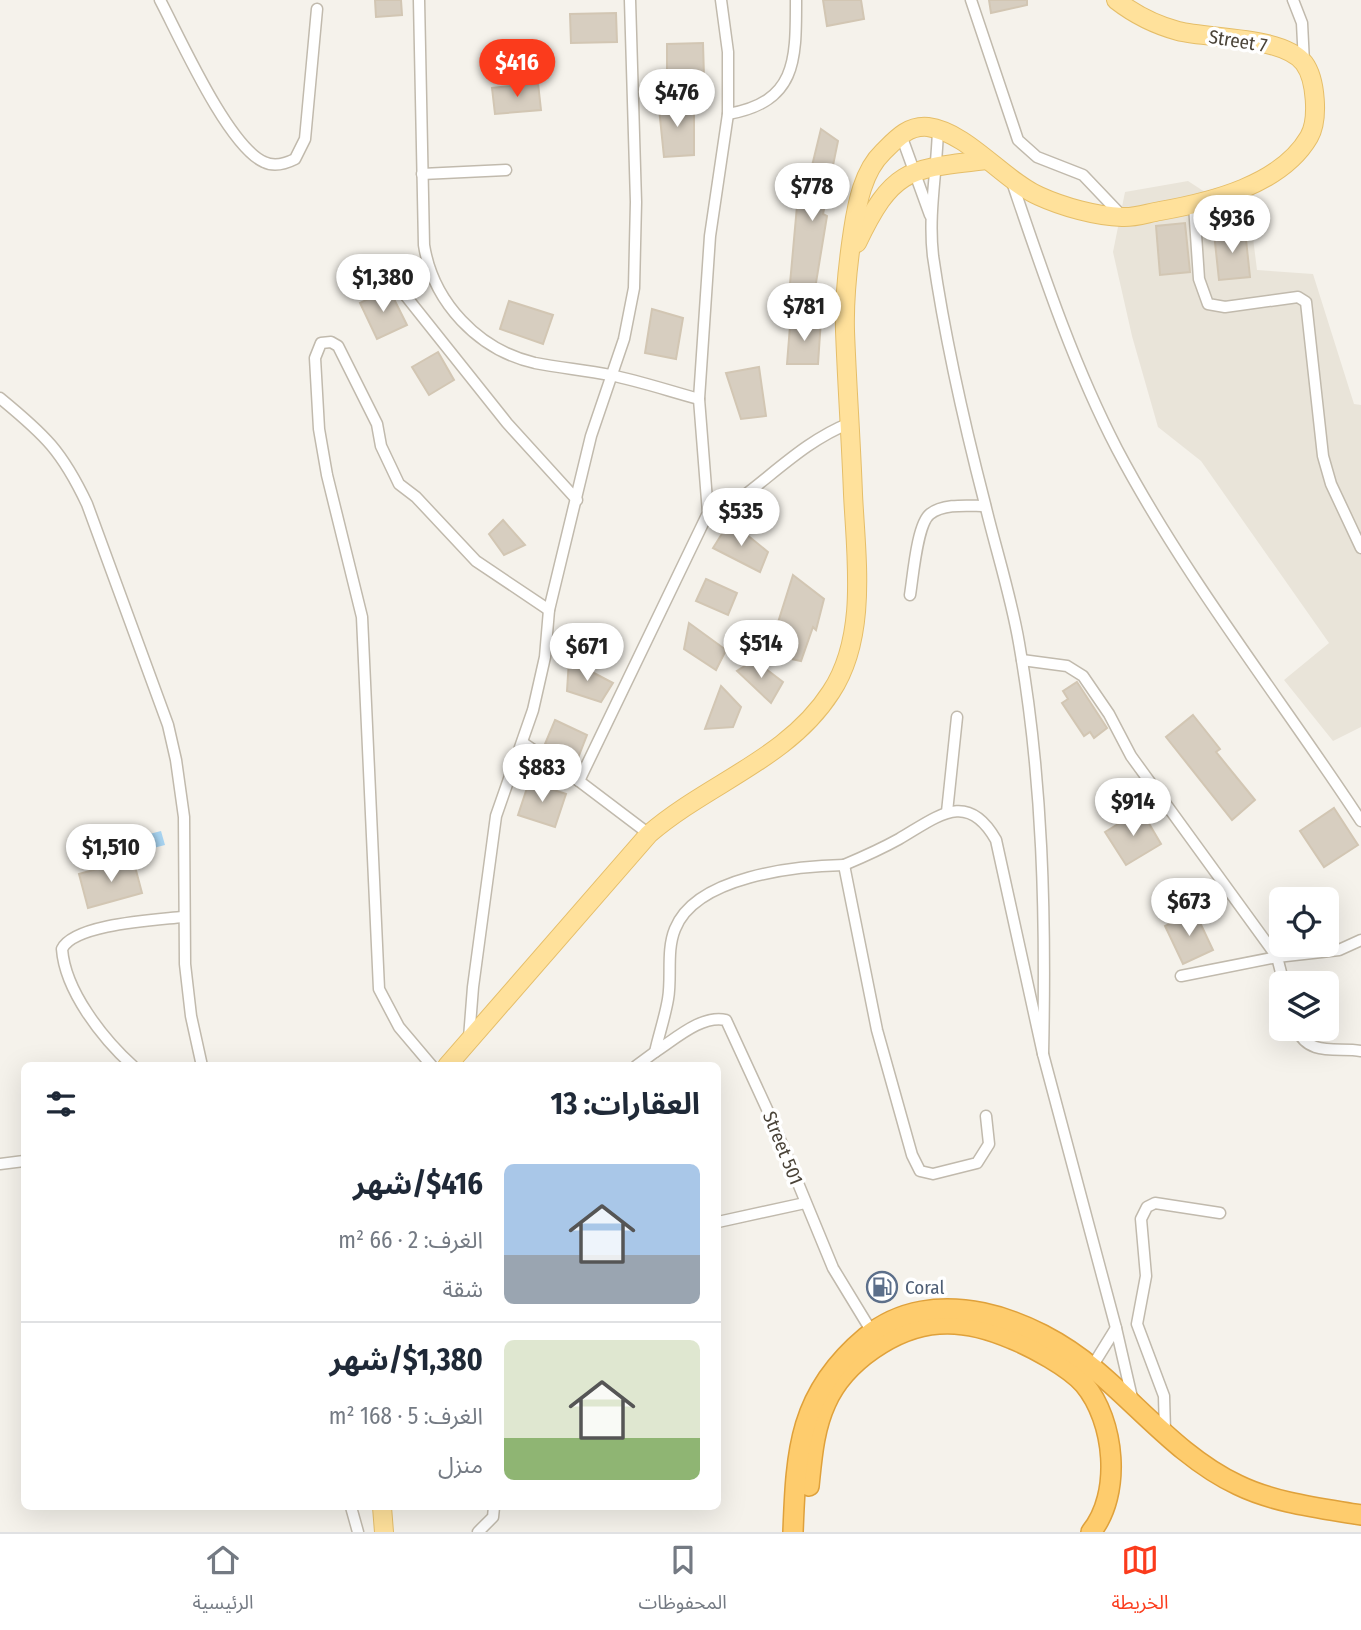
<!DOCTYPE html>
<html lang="ar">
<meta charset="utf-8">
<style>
body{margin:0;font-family:"Fira Sans Condensed","Noto Sans Arabic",sans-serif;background:#f6f6f7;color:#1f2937;direction:rtl;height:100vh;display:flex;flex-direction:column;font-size:26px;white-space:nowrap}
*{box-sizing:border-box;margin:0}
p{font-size:23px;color:#747a83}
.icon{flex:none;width:38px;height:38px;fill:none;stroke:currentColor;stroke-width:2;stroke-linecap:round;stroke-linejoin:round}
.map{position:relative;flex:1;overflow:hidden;direction:ltr}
.details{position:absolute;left:21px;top:1062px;width:700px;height:448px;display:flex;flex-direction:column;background:#fff;border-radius:10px;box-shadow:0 7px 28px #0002;direction:rtl}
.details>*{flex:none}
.controls{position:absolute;left:1269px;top:887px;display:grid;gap:14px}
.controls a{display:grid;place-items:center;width:70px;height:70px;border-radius:10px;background:#fff;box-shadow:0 7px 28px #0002;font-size:35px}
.price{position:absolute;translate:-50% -60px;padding:0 16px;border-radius:24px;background:#fff;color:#222;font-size:23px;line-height:46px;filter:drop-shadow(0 2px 4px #0008)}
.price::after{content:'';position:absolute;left:50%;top:42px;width:21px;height:16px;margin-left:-10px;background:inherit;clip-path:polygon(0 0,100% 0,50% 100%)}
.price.current{background:#fb3b1c;color:#fff}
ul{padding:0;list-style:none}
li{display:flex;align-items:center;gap:21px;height:175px;padding:0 21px}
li+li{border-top:2px solid #e0e1e3}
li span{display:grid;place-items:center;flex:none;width:196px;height:140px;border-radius:10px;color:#555}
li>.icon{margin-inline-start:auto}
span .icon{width:84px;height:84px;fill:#fffc;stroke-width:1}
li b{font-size:30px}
h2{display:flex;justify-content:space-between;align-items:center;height:84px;padding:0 21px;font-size:30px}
.dock{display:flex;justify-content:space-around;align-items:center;height:98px;border-top:2px solid #e0e1e3;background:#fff;font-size:19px;color:#747a83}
.dock a{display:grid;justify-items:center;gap:4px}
.dock .current{color:#fb3b1c}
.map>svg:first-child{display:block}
</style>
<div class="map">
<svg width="1361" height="1532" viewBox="0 0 1361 1532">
<rect width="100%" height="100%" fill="#f5f2eb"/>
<polygon fill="#e9e4d9" points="1188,181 1251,222 1257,270 1313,274 1354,404 1361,405 1361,727 1333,741 1284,680 1329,643 1201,461 1158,427 1132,336 1113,252 1125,192"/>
<polygon fill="#a8d4f1" points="161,831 165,845 138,852 134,838"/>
<g fill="#d7cec0" stroke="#d2c6b3" stroke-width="2">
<polygon points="375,0 401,0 402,15 376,17"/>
<polygon points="823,0 861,0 864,19 827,26"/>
<polygon points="989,0 1027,0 1027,5 991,13"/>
<polygon points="616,13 617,42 571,43 570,14"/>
<polygon points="703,43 704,77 667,78 667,44"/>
<polygon points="538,83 541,110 495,114 492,88"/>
<polygon points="658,98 694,108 694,155 664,157"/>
<polygon points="821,129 838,141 823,214 827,216 812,307 789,295 797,206 802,207"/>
<polygon points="1185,223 1190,272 1160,275 1156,226"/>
<polygon points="1245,230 1250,277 1219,280 1214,233"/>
<polygon points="389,289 407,325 377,339 360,303"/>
<polygon points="509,301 553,315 543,344 500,329"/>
<polygon points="652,309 683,318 676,359 645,353"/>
<polygon points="821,319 818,364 787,364 790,326"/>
<polygon points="438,352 454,380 429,395 412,367"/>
<polygon points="759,367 766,416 741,419 726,373"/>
<polygon points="503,520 525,545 504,555 489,534"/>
<polygon points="730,521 768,552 760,572 713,548"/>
<polygon points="793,575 824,599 816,630 813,627 801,661 768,654"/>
<polygon points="706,579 737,593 728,615 696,601"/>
<polygon points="689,623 726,650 716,670 684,649"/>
<polygon points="569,660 613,683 601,702 567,691"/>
<polygon points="754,660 783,682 771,703 737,671"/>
<polygon points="1077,682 1107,728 1094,738 1090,732 1084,736 1062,703 1068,699 1063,691"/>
<polygon points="721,686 741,707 733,727 705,729"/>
<polygon points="1193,715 1220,749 1216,752 1255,800 1232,820 1166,737"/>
<polygon points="555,720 587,735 578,758 545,744"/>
<polygon points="529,782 566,794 555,827 518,815"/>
<polygon points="1334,808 1358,845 1324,867 1300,831"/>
<polygon points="1141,810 1161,844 1126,865 1105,832"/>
<polygon points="133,859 142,893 88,908 79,874"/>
<polygon points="1195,912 1213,950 1183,964 1165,926"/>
</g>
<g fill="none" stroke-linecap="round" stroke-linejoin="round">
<g stroke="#c1baad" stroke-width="13">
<g id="minor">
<path d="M 160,0 C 180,38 228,146 264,162 C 274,167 285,164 295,159 L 305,139 L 317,9"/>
<path d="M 419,0 L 424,245 C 433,302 478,350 535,363 C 560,368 585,370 610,375 C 640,381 669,391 699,399"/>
<polyline points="971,0 1018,140 1037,157 1083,175 1123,217"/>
<polyline points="1293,0 1302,23 1304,63"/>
<path d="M 728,114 C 797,102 796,60 796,0"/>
<path d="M 938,129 C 937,171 928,213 933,256 C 945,339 964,423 985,504 C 996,550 1011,596 1019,643 C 1043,779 1046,916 1043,1054"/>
<polyline points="901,135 930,215"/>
<polyline points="422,174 506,170"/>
<path d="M 1012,182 C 1043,273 1073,364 1117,449 C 1185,578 1281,699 1361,821"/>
<polyline points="1194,205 1199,279 1208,304 1225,307 1298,297 1306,302 1323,456 1331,484 1361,548"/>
<polyline points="405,295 507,423 577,500"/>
<path d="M 0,398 C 45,435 62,451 87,504 L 168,725 L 176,760 L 184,817 L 185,964 L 191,1016 L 202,1066"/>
<path d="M 705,521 C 757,494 794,445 850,423"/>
<path d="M 910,595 C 913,577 917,524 930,514 C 944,503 969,506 985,506"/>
<polyline points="1022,660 1067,666 1083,676 1109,714 1131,756 1277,957 1181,976"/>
<polyline points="523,743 579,781"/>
<polyline points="947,812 957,717"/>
<polyline points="649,834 579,781 708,513 699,399 710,236 728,114 728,52 721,0"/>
<path d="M 844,865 C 863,857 881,849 899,839 C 937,817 967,789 996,840 L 1043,1054 L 1116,1328 L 1133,1402"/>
<polyline points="1284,984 1277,957 1339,950 1361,940"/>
<path d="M 1297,1029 C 1308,1057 1338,1047 1361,1051"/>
<polyline points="469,1038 473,987 496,816 533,710 545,657 549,610 591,436 624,339 634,288 636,202 630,0"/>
<path d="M 655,1052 C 674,1040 702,1014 726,1020 L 772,1120 L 833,1268 L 875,1337"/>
<path d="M 133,1066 C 103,1039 65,991 62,949 C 74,924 156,920 182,917"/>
<polyline points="432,1066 399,1027 379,989 362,617 327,475 319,429 315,358 321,343 331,342 338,346 377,424 381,446 399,484 416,497 476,561 549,610"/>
<path d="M 636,1066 L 655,1052 C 659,1034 665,1017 668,999 C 672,977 666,951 675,929 C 696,876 796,866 844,865 L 877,1030 L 912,1155 L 920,1171 L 933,1174 L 977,1163 L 989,1144 L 986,1116"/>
<polyline points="0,1164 24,1161"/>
<polyline points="718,1222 805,1203"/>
<polyline points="1090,1370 1116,1328"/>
<polyline points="1165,1432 1164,1396 1137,1324 1146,1276 1141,1219 1147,1207 1155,1203 1220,1213"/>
<polyline points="351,1507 358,1532"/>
<polyline points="478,1532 493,1517 494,1507"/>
</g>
</g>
<g stroke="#e5be69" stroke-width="20">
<g id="primary">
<path d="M 857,243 C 893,168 908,169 986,160"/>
<path d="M 447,1066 L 649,834 C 708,783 788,759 831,692 C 868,636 856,557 853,494 C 851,440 847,385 845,331 C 844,297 848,263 853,230 C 857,204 863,171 883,152 C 896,139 908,125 928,127 C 967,132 1003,180 1039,196 C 1063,207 1096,216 1122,217 C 1134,218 1148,213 1160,211 C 1211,202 1281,185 1309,137 C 1319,120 1316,79 1304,63 C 1283,36 1210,39 1178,31 C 1156,25 1134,14 1116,0"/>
<polyline points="382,1507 384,1532"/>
</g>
</g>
<g stroke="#dfa13b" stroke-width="22">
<g id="motorway">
<path d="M 809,1486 C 812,1457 814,1429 826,1403 C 844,1362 895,1327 939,1324 C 964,1322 989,1329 1012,1339 C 1032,1347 1069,1367 1084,1384 C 1115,1421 1122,1494 1091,1532"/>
<path d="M 793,1532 C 796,1450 799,1393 866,1337 C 934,1281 1034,1318 1094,1369 C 1140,1407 1182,1459 1238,1485 C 1275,1503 1320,1508 1361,1515"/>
</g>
</g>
<use href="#minor" stroke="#fff" stroke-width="10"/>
<use href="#primary" stroke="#ffe19b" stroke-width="18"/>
<use href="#motorway" stroke="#fecc6d" stroke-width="19"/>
</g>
<defs>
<g id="fuel-ring" transform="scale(1.575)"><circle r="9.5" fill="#fff" stroke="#5c6f8a" stroke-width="1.5"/><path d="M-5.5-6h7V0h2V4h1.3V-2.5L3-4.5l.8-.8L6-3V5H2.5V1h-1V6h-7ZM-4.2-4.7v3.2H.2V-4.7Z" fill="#5c6f8a"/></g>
</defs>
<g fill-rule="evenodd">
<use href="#fuel-ring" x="882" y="1287"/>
</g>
<g text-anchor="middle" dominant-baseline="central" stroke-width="7" stroke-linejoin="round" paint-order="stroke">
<g font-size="19" fill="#4a4338" stroke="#fff">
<text transform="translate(1238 41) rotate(9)">Street 7</text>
<text transform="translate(783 1148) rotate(68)">Street 501</text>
</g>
<g font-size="19" fill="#4e5e75" stroke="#fff" text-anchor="start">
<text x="905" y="1287">Coral</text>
</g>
</g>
</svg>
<div class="controls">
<a><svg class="icon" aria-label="locate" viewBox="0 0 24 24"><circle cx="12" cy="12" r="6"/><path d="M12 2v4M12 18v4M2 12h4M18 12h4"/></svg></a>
<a><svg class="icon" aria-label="layers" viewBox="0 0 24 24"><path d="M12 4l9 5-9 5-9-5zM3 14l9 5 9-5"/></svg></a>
</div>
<b class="price current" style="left:517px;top:99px">$416</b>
<b class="price" style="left:677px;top:129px">$476</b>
<b class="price" style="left:812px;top:223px">$778</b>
<b class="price" style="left:1232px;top:255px">$936</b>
<b class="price" style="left:383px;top:314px">$1,380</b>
<b class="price" style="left:804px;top:343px">$781</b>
<b class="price" style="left:741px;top:548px">$535</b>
<b class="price" style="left:761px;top:680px">$514</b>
<b class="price" style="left:587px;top:683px">$671</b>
<b class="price" style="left:542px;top:804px">$883</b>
<b class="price" style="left:1133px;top:838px">$914</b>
<b class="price" style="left:111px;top:884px">$1,510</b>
<b class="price" style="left:1189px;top:938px">$673</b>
<section class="details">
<h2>العقارات: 13<svg class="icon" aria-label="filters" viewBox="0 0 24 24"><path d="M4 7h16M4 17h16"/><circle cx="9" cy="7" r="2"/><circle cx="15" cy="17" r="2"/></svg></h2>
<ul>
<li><span style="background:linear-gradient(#a9c7e8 65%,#9aa5b1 0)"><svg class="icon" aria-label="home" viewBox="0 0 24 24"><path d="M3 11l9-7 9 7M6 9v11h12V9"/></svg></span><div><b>$416/شهر</b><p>الغرف: 2 · 66 m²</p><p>شقة</p></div></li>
<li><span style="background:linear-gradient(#dfe7d0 70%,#8fb573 0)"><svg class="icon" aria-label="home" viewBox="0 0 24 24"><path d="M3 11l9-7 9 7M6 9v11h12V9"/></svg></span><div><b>$1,380/شهر</b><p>الغرف: 5 · 168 m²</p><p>منزل</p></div></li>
</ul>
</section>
</div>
<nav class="dock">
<a class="current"><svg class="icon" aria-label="map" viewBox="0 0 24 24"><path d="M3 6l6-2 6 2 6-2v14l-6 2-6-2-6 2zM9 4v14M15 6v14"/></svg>الخريطة</a>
<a><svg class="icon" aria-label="saved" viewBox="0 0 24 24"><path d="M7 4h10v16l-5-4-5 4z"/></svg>المحفوظات</a>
<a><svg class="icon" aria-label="home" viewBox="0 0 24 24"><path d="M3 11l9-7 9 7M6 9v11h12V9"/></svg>الرئيسية</a>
</nav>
